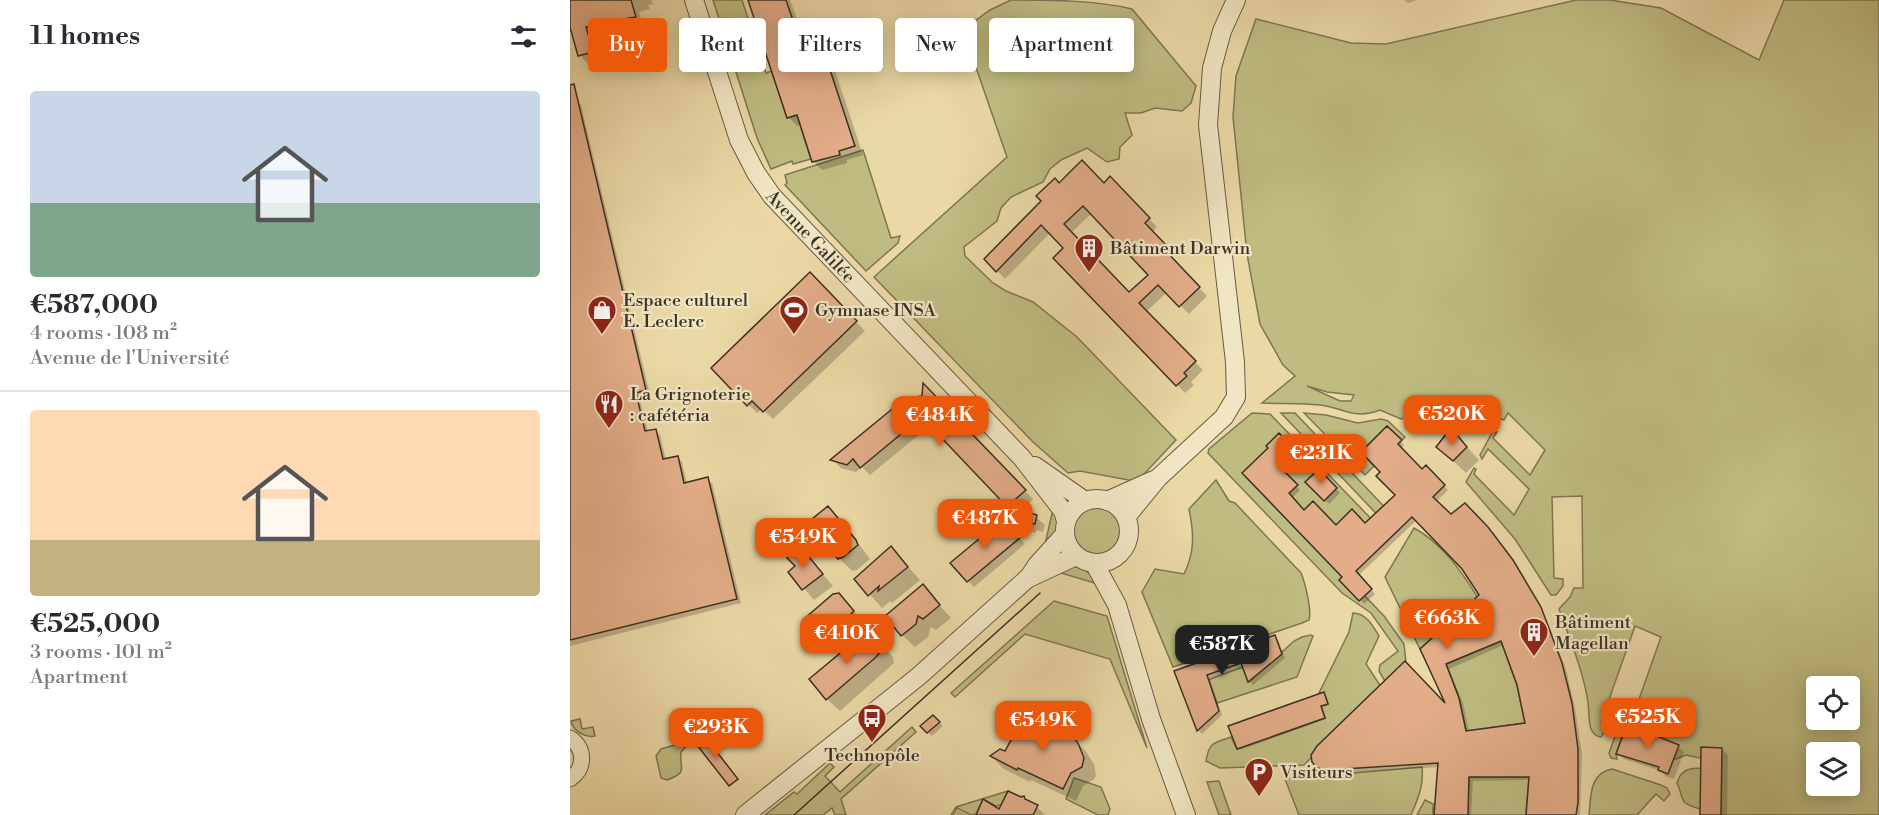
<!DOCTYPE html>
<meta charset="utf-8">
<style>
body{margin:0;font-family:"Libre Bodoni",serif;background:#f7f7f7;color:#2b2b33;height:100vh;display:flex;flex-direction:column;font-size:22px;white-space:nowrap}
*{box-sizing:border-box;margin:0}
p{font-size:20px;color:#7c7c81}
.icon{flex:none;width:33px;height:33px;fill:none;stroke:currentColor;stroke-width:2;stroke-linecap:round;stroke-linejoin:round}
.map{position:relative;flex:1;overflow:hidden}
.panel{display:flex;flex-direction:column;background:#fff;width:570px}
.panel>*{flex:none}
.hud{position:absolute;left:18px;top:18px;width:570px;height:54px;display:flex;gap:12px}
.controls{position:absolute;left:1236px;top:676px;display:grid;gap:12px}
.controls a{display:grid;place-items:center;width:54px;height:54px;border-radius:6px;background:#fff;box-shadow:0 3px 15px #0003;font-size:30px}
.price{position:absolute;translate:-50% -51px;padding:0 14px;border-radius:12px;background:#ea580c;color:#fff;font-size:20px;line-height:39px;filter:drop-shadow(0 2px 3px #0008)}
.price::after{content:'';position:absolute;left:50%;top:36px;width:18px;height:14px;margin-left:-9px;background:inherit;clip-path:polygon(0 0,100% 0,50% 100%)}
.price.active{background:#222;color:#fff}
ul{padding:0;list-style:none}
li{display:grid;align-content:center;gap:12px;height:318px;padding:0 30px}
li+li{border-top:2px solid #e1e1e2}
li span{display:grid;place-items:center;height:186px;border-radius:6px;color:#555}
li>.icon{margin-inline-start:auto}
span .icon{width:108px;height:108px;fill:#fffc;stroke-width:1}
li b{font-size:26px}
h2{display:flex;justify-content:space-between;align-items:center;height:72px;padding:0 30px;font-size:26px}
.pill{padding:0 21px;border-radius:6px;background:#fff;box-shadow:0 3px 15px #0003;font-size:21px;line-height:54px}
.pill.active{background:#ea580c;color:#fff}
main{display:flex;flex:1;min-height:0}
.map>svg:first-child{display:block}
</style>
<main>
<section class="panel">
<h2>11 homes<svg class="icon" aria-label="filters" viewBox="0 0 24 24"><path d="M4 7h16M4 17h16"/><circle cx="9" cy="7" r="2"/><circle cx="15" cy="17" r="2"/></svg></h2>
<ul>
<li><span style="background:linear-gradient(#c9d6e8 60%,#7fa58c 0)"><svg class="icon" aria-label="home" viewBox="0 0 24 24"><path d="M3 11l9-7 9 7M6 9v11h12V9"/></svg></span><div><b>€587,000</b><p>4 rooms · 108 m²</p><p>Avenue de l'Université</p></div></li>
<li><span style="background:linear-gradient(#ffd9b3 70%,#c2b280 0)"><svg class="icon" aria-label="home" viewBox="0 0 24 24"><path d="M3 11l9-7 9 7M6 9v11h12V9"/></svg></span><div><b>€525,000</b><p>3 rooms · 101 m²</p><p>Apartment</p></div></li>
</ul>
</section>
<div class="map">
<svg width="1309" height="815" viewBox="0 0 1309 815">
<rect width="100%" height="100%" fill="#ead8a5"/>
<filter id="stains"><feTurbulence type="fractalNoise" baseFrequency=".00333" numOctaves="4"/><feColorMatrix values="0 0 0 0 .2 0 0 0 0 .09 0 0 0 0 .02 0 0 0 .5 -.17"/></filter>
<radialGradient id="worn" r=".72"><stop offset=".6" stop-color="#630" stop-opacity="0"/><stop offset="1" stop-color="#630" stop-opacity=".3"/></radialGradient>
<g fill="#bfbc81" stroke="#7e7653" stroke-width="1.5" fill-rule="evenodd">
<polygon points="143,0 172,0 196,73 202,71 217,118 227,115 241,159 223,164 222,161 201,169 187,138"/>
<path d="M 441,0 C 480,0 526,0 562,9 L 626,86 L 621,103 L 612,111 L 585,108 L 571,113 L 555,113 L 562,135 L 550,147 L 549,159 L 537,162 L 517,148 L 491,160 L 480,169 L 473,182 L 441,197 L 431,208 L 427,221 L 394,247 L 395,256 L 423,283 L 436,291 L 463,302 L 507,337 L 606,440 L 575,473 L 564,481 L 510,471 L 498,473 L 462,441 L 304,277 L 437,157 L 393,30 L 420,10 Z"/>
<path d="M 1006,0 L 1040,0 L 1091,8 L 1189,60 L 1214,0 L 1309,0 L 1309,815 L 1130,815 L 1130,809 C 1107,803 1115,799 1107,783 C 1111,770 1118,768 1131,768 L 1131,758 L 1116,755 L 1103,760 L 1057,724 L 1046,754 L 1047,759 L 1041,758 L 1039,753 L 1051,720 L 1061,722 L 1091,637 L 1065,626 L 1031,722 L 1039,725 L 1031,737 C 1016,735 1020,715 1018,702 C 1013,670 1000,640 989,609 L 1000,597 L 1004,588 L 1013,588 L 1012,496 L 982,497 L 984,578 L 993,579 L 993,586 L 986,595 L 981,595 L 945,539 L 896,482 L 904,468 L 906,469 L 904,474 L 944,515 L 959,489 L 918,449 L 912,459 L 910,455 L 922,433 L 927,432 L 923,438 L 960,475 L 975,450 L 938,413 L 934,420 L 928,418 L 911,425 L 902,410 L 894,402 L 831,419 L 810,410 C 783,420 775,408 750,405 C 731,403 711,404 692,403 L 725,376 L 713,365 L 690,324 L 677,254 L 663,117 L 666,76 L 686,19 L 781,43 L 816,44 ZM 737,386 L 757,392 L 784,395 L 781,401 L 770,401 ZM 1246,687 L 1280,687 L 1280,720 L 1246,720 ZM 1246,753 L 1280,753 L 1280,786 L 1246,786 Z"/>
<polygon points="293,150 321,238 330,236 328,243 296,271 215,185 217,183 215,175"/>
<polygon points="682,413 700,414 811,529 784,565 795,596 814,616 834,644 836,663 816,683 809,671 810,665 828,651 801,613 772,593 638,453 639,449"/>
<polygon points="711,413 725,413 825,518 817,525"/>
<polygon points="734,413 756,415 788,423 811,419 818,421 835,437 832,440 817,426 791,452 804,466 795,475"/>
<path d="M 646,480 L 659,501 L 665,503 L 731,573 C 735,582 742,611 739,620 L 732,623 L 603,667 L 572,592 L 585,569 L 614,574 C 625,552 624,533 619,509 Z"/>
<path d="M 484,505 C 493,529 486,534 473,553 Z"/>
<circle cx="527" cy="531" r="24"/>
<path d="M 844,528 C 872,543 892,572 908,598 L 850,649 L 815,577 Z"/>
<path d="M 497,566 C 513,566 519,571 528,584 L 484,571 Z"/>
<polygon points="484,601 537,616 577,748 540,659 455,634 385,697 381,693"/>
<path d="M 783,613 C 796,613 803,626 809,636 L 796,664 L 811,687 L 734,765 L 650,768 L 636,761 C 639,742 644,743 661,737 L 667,749 L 755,718 L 751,706 L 758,703 L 754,693 L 749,693 L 779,632 Z"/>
<polygon points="741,635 743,636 727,677 647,703 638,680 673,667 679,682 724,641 732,637"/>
<polygon points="931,641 947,685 955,723 896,731 889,698 876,664"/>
<path d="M 10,719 L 12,729 L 23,727 L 25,736 C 15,738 3,731 1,721 Z"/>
<path d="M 163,720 L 168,723 L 165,726 C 142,722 125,735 111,752 C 109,771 119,771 97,780 L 91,778 L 86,756 L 91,749 L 119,741 L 139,726 Z"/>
<polygon points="342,727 346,732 271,799 276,815 265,815 262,808 253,815 195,815 224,792 227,794 260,763 264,767 255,776 270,792"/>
<path d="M 852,767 C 854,786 848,798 841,815 L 729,815 L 715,779 Z"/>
<path d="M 1042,769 L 1091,785 L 1097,788 L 1100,794 L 1094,801 L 1086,794 L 1067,815 L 1019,815 C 1021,797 1019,773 1042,769 Z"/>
<polygon points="899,777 959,777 956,815 897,815"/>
<polygon points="504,778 531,787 540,809 538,815 528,815 496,799"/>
<polygon points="649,781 661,815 649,815 637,782"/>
<polygon points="438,791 431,805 426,806 413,799 406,814 401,815 387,808 384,815 381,815 386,807"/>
<polygon points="855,800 863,804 863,815 847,815"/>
</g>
<g fill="#0003" fill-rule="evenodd">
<polygon points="0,0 81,0 83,4 78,5 80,9 69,12 73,25 48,29 49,32 24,36 31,60 18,64 10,55 4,35 0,31"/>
<polygon points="180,0 220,0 233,35 247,31 255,40 293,155 277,160 277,163 252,170 243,161 231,125 227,126 219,117"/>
<polygon points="834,0 847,0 838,3"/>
<polygon points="7,101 11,105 80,395 69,397 78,432 85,431 90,435 96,460 107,458 112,462 117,484 137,479 142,483 171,603 0,646 0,102"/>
<path d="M 540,178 L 587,227 L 582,232 L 604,255 L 601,259 L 637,296 L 619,314 L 597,292 L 576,312 L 633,370 L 621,382 L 624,385 L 615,393 L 485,258 L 495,248 L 480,233 L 435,279 L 416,259 L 489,185 L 534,185 ZM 522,213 L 580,275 L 560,294 L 501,233 Z"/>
<polygon points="240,274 295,331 203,419 192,409 187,413 143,368"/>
<polygon points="355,386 463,499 453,509 460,512 475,525 473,532 466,530 466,533 443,527 435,519 444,512 364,431 351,433 300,475 292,467 286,472 271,468 263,460 330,411 354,397"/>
<path d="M 817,428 L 834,445 L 831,449 L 852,471 L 856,467 L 878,490 L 866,502 L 881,516 L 922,533 L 947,566 L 974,613 L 996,669 L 1005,708 L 1012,754 L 1010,815 L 957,815 L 960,780 L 903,781 L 901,815 L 865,815 L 870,767 L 759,774 L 749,768 L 879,709 L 851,649 L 911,596 L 893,568 L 847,520 L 788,576 L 805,594 L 794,604 L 771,580 L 774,577 L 674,473 L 700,448 L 709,435 L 731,457 L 714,473 L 730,490 L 722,498 L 734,512 L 766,527 L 795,525 L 827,495 L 812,472 ZM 934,645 L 949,684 L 957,724 L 899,732 L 893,703 L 879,669 Z"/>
<polygon points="883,432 909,460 896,473 868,447"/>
<polygon points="749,471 770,493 759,504 737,482"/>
<polygon points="258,508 271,520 300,559 287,570 282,571 269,558"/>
<polygon points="433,521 455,544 404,587 398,581"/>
<polygon points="321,548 350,580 322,603 320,601 312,608 286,579"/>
<polygon points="231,549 263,586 244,600 220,572 227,566"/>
<polygon points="352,586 381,618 366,630 361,627 358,637 345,647 332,635"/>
<polygon points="269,595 295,624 265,650 253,637"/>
<polygon points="300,632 323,657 324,663 270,711 257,699"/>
<polygon points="704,636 708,640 715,658 683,685 680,681 674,667 640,679 652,715 632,734 628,730 606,672"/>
<polygon points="754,694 759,705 752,708 756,719 670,750 668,749"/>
<polygon points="363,717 373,726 362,736 352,726"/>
<polygon points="476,719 486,729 501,737 515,750 524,764 526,776 524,779 513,786 506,801 461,780 460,782 434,769 422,757 435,753 453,720 461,729"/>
<polygon points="1108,746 1114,752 1104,779 1095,776 1091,771 1054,759 1048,753"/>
<polygon points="1152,749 1158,755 1157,815 1131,815"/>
<polygon points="458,802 467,807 475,815 407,815"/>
<polygon points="388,810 398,815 386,815"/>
</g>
<g fill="#e2ad88" stroke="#3c3025" stroke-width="1.5" fill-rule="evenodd">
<polygon points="0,0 61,0 66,17 41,21 42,24 16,27 23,52 8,56 0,27"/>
<polygon points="178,0 216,0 228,35 247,30 285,146 269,151 270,155 242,162 227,115 217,118"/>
<polygon points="4,84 76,390 66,393 75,431 86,429 93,459 108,456 114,483 138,477 167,599 0,640 0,85"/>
<path d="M 512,160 L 534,183 L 540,176 L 580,218 L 575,223 L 597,246 L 594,249 L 630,287 L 609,307 L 588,285 L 569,303 L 626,361 L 614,373 L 617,376 L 606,386 L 483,258 L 493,248 L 471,225 L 426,272 L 414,259 L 471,201 L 466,196 L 485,178 L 489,183 ZM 513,206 L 578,275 L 559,292 L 494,224 Z"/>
<polygon points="240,272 287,321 193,412 182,401 177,406 141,368"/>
<polygon points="353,383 456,490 440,504 461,510 460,513 467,515 465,524 458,523 457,525 433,519 442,512 364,430 363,432 354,423 342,425 290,468 283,459 277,465 260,460 327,405 330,409 339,398 352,396"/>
<path d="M 817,426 L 832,440 L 828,444 L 852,469 L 856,465 L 875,485 L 863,497 L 881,514 L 895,503 L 918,527 L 943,560 L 971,607 L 992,663 L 1002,703 L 1008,749 L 1008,802 L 1006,815 L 956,815 L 959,777 L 899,777 L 898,815 L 864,815 L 868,763 L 757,770 L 747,768 L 742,762 L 741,755 L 747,746 L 835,661 L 875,703 L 850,649 L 909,595 L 892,569 L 842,517 L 786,571 L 802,589 L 789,601 L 769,580 L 772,577 L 672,473 L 698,448 L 696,446 L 709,433 L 728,452 L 711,468 L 728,485 L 719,493 L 734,510 L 743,501 L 766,525 L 782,509 L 795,523 L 825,495 L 806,476 L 810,472 L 791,452 ZM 931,641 L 947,685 L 955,723 L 896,731 L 889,698 L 876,664 Z"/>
<polygon points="883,430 897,447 883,461 866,447 877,433 879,435"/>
<polygon points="749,469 767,488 754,501 735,482"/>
<polygon points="258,506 286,540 288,545 273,557 268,559 237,523"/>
<polygon points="433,519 451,537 397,582 380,563"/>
<polygon points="321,546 338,567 308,591 309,586 298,596 284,579"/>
<polygon points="231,547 253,574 232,590 218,572 225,566 217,558"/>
<polygon points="353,584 370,605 353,619 348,616 346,624 331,636 315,616"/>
<polygon points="269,593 284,611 264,630 252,638 235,618 263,594"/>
<polygon points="299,629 311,643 312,650 306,657 256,700 239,679 298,630 299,632"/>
<polygon points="705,635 712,654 678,682 671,663 637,675 649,711 627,731 604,671"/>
<polygon points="754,692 758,704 751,706 755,718 667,749 658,726"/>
<polygon points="363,715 370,722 357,733 350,726"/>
<polygon points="477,717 483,727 490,727 502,735 508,743 514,758 512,767 501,773 493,789 448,768 447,770 420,756 430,749 435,751 453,718 460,728"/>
<polygon points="1057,724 1109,745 1098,774 1088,770 1089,767 1046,754"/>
<polygon points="132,733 168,779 159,786 123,740"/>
<polygon points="1131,747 1152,748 1151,815 1130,815"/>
<polygon points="438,791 451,797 454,796 455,799 468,805 463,815 406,815 413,799 429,809"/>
</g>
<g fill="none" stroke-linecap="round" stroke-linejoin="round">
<g stroke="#685a45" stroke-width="17">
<path id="minor" d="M 0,738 C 16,749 15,769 0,779"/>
</g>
<g stroke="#685a45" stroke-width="20">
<g id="tertiary">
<path id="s1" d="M 124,0 L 169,140 L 186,173 L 202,196 L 452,458 L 493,511 L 496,521"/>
<polyline points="465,466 515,501"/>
<circle cx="527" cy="531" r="32"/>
<polyline points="537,501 584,480"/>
<polyline points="556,517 588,478 654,417 666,397 665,362 638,125 642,68 652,31 666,0"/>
<polyline points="524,563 547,605 581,719 616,815"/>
<polyline points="461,577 506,556"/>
<polyline points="175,815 349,676 459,577 467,565 495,534"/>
</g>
</g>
<use href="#minor" stroke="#f1e6c4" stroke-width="15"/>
<use href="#tertiary" stroke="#f1e6c4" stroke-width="18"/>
<polyline stroke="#3c3025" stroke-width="1.5" points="224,815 470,593"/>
</g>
<defs>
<g id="building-pin" transform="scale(1.5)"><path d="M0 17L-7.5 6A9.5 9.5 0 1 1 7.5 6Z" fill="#8f2418" stroke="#f1e6c4"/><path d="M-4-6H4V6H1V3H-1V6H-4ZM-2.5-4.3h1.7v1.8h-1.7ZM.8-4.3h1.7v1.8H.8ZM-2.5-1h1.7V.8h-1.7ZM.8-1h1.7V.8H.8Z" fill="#fff"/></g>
<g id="shop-pin" transform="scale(1.5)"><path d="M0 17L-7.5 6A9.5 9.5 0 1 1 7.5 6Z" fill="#8f2418" stroke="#f1e6c4"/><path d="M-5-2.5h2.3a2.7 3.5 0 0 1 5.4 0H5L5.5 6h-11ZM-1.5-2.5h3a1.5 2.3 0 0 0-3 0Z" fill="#fff"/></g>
<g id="stadium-pin" transform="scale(1.5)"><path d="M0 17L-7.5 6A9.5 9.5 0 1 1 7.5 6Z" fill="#8f2418" stroke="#f1e6c4"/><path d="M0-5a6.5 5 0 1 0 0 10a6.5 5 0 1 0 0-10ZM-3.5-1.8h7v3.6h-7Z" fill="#fff"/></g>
<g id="restaurant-pin" transform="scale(1.5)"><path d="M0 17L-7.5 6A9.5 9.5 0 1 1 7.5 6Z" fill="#8f2418" stroke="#f1e6c4"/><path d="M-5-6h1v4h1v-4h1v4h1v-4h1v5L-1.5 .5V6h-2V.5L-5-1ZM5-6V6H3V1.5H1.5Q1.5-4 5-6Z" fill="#fff"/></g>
<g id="bus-pin" transform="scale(1.5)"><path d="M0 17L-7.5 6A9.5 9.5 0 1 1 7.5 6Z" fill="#8f2418" stroke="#f1e6c4"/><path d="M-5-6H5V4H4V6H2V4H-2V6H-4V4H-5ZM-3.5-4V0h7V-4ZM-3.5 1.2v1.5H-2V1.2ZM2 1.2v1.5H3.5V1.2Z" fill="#fff"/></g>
<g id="parking-pin" transform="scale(1.5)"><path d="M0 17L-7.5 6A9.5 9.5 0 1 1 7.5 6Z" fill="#8f2418" stroke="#f1e6c4"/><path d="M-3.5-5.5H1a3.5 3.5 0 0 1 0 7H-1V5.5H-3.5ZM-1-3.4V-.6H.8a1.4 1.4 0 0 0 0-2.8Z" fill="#fff"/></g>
</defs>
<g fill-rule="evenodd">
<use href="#building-pin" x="519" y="248"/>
<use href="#shop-pin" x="32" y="310"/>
<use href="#stadium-pin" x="224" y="310"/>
<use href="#restaurant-pin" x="39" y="404"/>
<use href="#building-pin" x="964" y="632"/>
<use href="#bus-pin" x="302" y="718"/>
<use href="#parking-pin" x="689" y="772"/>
</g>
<g text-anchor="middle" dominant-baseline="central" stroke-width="4.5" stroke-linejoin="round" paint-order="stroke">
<g font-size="18" fill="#3c3025" stroke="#f1e6c4">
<text stroke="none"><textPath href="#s1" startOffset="268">Avenue Galilée</textPath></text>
</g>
<g font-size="18" fill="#3c3025" stroke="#f1e6c4" text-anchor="start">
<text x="540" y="248">Bâtiment Darwin</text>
<text x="53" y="300">Espace culturel<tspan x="53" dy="21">E. Leclerc</tspan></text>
<text x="245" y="310">Gymnase INSA</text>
<text x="60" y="394">La Grignoterie<tspan x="60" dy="21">: cafétéria</tspan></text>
<text x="985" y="622">Bâtiment<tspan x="985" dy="21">Magellan</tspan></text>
<text x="302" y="755" text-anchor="middle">Technopôle</text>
<text x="710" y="772">Visiteurs</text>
</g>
</g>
<rect width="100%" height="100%" filter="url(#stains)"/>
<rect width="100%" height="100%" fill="url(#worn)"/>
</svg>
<div class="controls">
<a><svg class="icon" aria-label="locate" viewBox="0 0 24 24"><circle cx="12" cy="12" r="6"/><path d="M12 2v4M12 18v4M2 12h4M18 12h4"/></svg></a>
<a><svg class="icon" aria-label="layers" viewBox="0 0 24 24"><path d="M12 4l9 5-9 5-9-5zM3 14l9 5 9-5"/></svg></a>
</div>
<b class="price" style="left:882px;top:446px">€520K</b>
<b class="price" style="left:370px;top:447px">€484K</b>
<b class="price" style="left:751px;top:485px">€231K</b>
<b class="price" style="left:415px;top:550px">€487K</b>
<b class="price" style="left:233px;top:569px">€549K</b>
<b class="price" style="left:877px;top:650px">€663K</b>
<b class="price" style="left:277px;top:665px">€410K</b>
<b class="price active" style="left:652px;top:676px">€587K</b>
<b class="price" style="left:1078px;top:749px">€525K</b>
<b class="price" style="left:473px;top:752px">€549K</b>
<b class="price" style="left:146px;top:759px">€293K</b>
<div class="hud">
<a class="pill active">Buy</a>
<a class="pill">Rent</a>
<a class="pill">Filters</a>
<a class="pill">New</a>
<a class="pill">Apartment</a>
</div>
</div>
</main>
